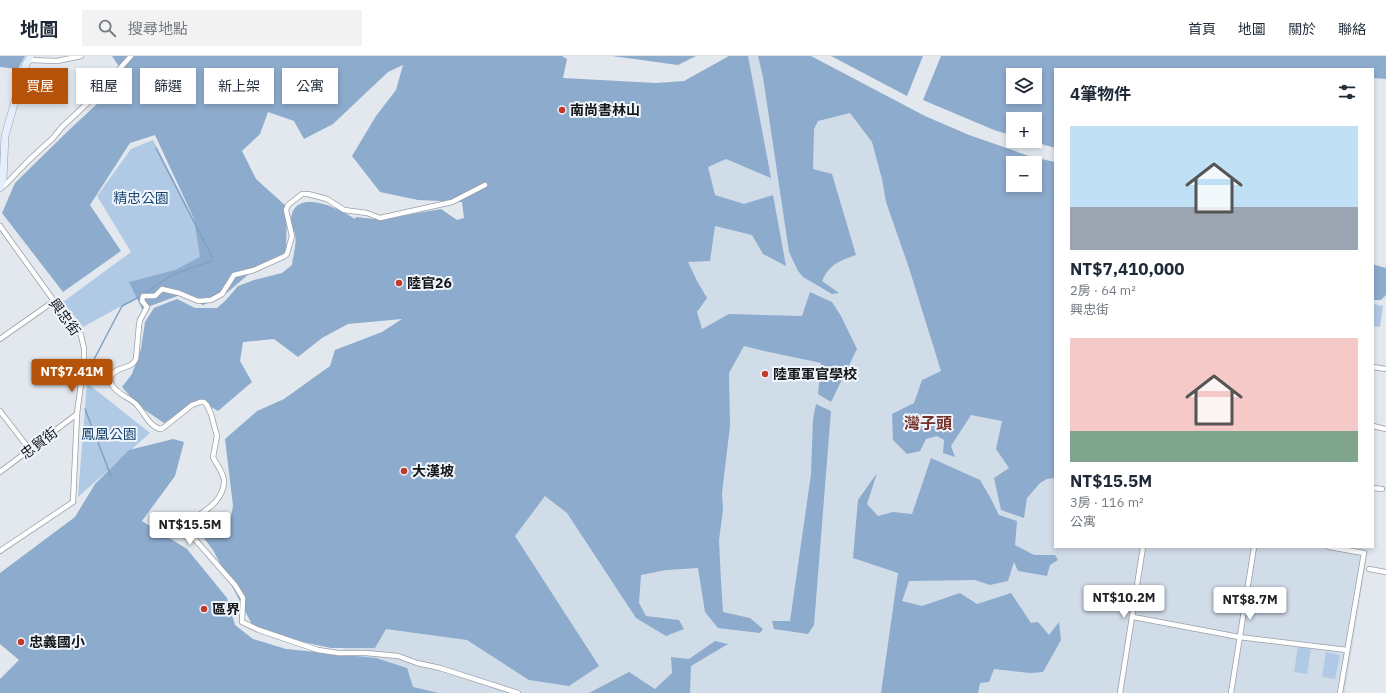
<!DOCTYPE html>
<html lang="zh-TW">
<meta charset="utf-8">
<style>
body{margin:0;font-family:"IBM Plex Sans","Noto Sans TC",sans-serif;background:#f2f2f3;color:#1f2937;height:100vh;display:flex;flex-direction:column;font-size:15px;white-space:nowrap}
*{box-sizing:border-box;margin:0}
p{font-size:13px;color:#747a83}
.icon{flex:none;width:22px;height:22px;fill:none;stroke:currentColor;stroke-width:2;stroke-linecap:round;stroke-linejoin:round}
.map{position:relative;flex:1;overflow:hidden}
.drawer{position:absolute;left:1054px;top:12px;width:320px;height:480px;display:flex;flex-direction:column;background:#fff;border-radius:0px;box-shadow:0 2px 6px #0003}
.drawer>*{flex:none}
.top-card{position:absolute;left:12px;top:12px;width:380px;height:36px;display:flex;gap:8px}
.controls{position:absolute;left:1006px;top:12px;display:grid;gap:8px}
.controls a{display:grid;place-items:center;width:36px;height:36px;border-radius:0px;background:#fff;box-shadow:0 2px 6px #0003;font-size:20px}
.price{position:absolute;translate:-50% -34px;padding:0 9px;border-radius:4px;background:#fff;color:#222;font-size:13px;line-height:26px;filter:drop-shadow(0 1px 2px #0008)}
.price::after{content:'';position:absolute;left:50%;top:24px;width:12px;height:9px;margin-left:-6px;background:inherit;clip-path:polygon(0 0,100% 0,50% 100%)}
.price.selected{background:#b45309;color:#fff}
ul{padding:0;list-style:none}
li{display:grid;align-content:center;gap:8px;height:212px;padding:0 16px}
li span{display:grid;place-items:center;height:124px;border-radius:0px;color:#555}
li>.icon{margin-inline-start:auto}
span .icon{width:72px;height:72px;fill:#fffc;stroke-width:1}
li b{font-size:17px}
h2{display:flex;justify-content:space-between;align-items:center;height:48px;padding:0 16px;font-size:17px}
.tag{padding:0 14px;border-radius:0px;background:#fff;box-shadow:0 2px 6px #0003;font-size:14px;line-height:36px}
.tag.selected{background:#b45309;color:#fff}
header{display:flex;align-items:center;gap:24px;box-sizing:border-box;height:56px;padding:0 20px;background:#fff;border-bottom:1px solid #e0e1e3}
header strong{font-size:19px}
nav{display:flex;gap:22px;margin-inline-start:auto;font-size:14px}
.search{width:280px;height:36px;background:#f2f2f3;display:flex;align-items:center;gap:10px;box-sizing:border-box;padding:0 14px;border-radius:0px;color:#747a83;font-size:15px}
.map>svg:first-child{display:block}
</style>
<header>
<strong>地圖</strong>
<div class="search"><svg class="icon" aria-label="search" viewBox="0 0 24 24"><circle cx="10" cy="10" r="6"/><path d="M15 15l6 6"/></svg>搜尋地點</div>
<nav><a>首頁</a><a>地圖</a><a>關於</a><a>聯絡</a></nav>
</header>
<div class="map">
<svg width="1386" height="637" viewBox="0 0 1386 637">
<rect width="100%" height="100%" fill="#e2e8ee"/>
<polygon fill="#d1dce9" points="728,0 806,0 1013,129 1055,352 1055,491 1349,491 1368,494 1345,637 366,637 342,619 345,561 639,48 713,12"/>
<g fill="#b0c9e5">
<polygon points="153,84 215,204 145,237 83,271 63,246 131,196 97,140 131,93"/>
<polygon points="1373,248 1383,250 1380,271 1373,270"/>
<polygon points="87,327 150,377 78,441"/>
<polygon points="1298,591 1311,593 1307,618 1294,616"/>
<polygon points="1326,596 1340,599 1335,623 1322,621"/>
</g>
<g fill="#8dabcd" fill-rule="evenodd">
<polygon points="0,0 25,0 18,13 0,11"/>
<path d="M 112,0 L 562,0 L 567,3 L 563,22 L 656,27 L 684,25 L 729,0 L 748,0 L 771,122 L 726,103 L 708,111 L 715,139 L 744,148 L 773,139 L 786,210 L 763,198 L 752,179 L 715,170 L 710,205 L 688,206 L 697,225 L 707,242 L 697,256 L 702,273 L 729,258 L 802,260 L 810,236 L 832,246 L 841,260 L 857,293 L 831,346 L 818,338 L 821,307 L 764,295 L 744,290 L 729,317 L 730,370 L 722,437 L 723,454 L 719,484 L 721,526 L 723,556 L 750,562 L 763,573 L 760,577 L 718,572 L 705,556 L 698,512 L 666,514 L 641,519 L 639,547 L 646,560 L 679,564 L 684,573 L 666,580 L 636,562 L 567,457 L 545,440 L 515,480 L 599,610 L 569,630 L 529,624 L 467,584 L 386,573 L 375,592 L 331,592 L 256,576 L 213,494 L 198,474 L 214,462 L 231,460 L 233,450 L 225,383 L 257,355 L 284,343 L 330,310 L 335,294 L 382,276 L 402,263 L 348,268 L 322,282 L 298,301 L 274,283 L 243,286 L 240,305 L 252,326 L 218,355 L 199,344 L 164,367 L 139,350 L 122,331 L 132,318 L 141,293 L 145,266 L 154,252 L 177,243 L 195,252 L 217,252 L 226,244 L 238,230 L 254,224 L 282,217 L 292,209 C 293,199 297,188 295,178 C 294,174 291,170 291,166 C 291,130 338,151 355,163 L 356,161 L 374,163 L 395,161 L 441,153 L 457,164 L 464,162 L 462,146 L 418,144 L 380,136 L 352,100 L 376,60 L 396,34 L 403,9 L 388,16 L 333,68 L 304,83 L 294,65 L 268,56 L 260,78 L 242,95 L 256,123 L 287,151 L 286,196 L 250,217 L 222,241 L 203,249 L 180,239 L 142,253 L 129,226 L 175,214 L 200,201 L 194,163 L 155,79 L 130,87 L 90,149 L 121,195 L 63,236 L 2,157 L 15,127 L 68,75 L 126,21 Z"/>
<polygon points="612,0 696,0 678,9"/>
<path d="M 758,0 L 811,0 L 925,60 L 969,79 L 1032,101 L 1055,106 L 1055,422 L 1047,423 L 1040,427 L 1027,442 L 1024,462 L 1001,454 L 994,422 L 1009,412 L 996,393 L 1002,365 L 971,359 L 951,390 L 955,401 L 943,397 L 944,384 L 937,380 L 926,383 L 920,395 L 907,398 L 893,384 L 892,358 L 914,347 L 922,324 L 941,315 L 909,212 L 886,146 L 882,123 L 872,86 L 850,57 L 818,65 L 814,73 L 813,113 L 832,118 L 856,199 C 839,205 830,208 822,225 L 839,237 L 832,238 L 803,221 L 798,215 L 789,196 L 763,21 ZM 1013,107 L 1035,107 L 1035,129 L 1013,129 Z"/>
<polygon points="831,0 923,0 907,40"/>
<path d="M 941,0 L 1386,0 L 1386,23 L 1373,22 L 1373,13 L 1055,13 L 1055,92 L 1032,85 L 1035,85 L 1035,63 L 1013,63 L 1013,80 L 994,74 L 923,44 ZM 1013,19 L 1035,19 L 1035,41 L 1013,41 Z"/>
<polygon points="1373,207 1375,209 1386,212 1386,239 1381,244 1373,244"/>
<polygon points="816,348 831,355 814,569 808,578 774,573 772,565 790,565 811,418 813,363"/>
<polygon points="173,383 184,386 175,420 142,465 187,493 227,542 235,569 253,583 286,593 376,602 407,612 413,631 439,637 0,637 0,623 19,604 0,588 0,517 75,461 95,428 129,394"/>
<polygon points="931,402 980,424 990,441 999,459 1017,465 1015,489 1034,499 1055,499 1058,504 1050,509 1047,520 1018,515 1014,506 1008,525 990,529 975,524 909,525 902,545 922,550 960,537 977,548 1011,537 1031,567 1038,566 1049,579 1059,566 1061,584 1043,616 1030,617 994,613 989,626 980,627 978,637 881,637 898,517 853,502 858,444 877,417 867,448 878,460 893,456 912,458"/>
<polygon points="715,585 728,588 691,610 690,637 589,637 629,616 655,633 672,617 671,601 689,603"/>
</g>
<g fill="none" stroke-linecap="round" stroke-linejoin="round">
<g stroke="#82a0c1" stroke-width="1.5">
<polyline points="144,238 172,219 211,205 212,201 156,92"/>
<polyline points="90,311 122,250 141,240"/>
<polyline points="85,353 111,420"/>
</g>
<g stroke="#9a9fa6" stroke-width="6">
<g id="street">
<polyline points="29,4 57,5 81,0"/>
<path d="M 485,129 L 452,146 L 380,162 L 367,157 L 344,154 L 327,143 L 308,138 L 302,138 L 288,149 L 286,154 L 292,180 L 287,198 L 285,200 L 254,214 L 234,219 L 222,238 L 211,244 L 198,245 L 179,237 L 162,233 L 155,240 L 143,240 L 142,245 L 147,251 L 140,264 L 139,269 L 136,303 C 131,314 116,310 111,320 C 110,323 110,326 112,329 C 118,339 129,341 136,348 C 144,356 149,370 160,373 L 163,372 L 192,349 L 200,346 L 204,346 L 207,349 L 211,358 L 217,380 L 213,401 C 216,408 223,416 224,424 C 225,445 203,456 189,466 L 189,473 L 192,480 L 235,529 L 243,542 L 242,566 L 259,574 L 318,594 L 338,597 L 366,597 L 398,600 L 417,607 L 440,612 L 518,637"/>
<polyline points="0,132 5,129 29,104 53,82 62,71 96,39 131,0"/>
<polyline points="0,170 54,245 81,279 84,293 84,304 77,358 73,446 0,495"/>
<polyline points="0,283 54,245"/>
<polyline points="1373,311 1386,313"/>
<polyline points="0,355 30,394"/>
<polyline points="1373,370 1386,373"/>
<polyline points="0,416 77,358"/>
<polyline points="1373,432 1382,433"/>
<polyline points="1329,491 1364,497 1340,637"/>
<polyline points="1369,513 1386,516"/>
<polyline points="1133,561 1239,581 1347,594"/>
<polyline points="1120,637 1143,491"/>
<polyline points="1231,637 1254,491"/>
</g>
</g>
<g stroke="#9a9fa6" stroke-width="8">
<polyline id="secondary" points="0,132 3,123 5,80 21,24 26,8 31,0"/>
</g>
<use href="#street" stroke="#fff" stroke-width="4.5"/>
<use href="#secondary" stroke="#e5effc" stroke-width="7"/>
</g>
<g fill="#c5392a" stroke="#eff5fc" stroke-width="1.5">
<circle cx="562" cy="54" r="4"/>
<circle cx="399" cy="227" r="4"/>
<circle cx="765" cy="318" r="4"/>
<circle cx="404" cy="415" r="4"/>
<circle cx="204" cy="553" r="4"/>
<circle cx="21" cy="586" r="4"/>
</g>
<g text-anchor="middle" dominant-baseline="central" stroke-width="4" stroke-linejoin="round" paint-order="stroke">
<g font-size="14" font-weight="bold" fill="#141618" stroke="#eff5fc" text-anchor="start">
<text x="570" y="54">南尚書林山</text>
<text x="407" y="227">陸官26</text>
<text x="773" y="318">陸軍軍官學校</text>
<text x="412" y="415">大漢坡</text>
<text x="212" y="553">區界</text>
<text x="29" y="586">忠義國小</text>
</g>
<g font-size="14" fill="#18436f" stroke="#eff5fc">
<text x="141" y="142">精忠公園</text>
<text x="109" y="378">鳳凰公園</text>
</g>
<g font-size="14" fill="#141618" stroke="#eff5fc">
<text transform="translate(65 261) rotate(54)">興忠街</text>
<text transform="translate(39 387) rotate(-37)">忠貿街</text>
</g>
<g font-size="16" font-weight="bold" fill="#752f26" stroke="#eff5fc">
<text x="928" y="367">灣子頭</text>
</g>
</g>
</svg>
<div class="controls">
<a><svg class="icon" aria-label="layers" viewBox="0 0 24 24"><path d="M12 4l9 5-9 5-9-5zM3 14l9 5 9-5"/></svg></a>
<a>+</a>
<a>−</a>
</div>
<b class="price selected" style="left:72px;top:337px">NT$7.41M</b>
<b class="price" style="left:190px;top:490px">NT$15.5M</b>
<b class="price" style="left:1124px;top:563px">NT$10.2M</b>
<b class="price" style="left:1250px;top:565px">NT$8.7M</b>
<div class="top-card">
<a class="tag selected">買屋</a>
<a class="tag">租屋</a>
<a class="tag">篩選</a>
<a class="tag">新上架</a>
<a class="tag">公寓</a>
</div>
<section class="drawer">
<h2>4筆物件<svg class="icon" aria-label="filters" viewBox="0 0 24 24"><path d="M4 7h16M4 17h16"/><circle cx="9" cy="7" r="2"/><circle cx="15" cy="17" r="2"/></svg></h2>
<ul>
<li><span style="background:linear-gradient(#bfe0f5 65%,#9aa5b1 0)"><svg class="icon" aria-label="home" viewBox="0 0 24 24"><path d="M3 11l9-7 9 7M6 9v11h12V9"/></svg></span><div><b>NT$7,410,000</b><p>2房 · 64 m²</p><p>興忠街</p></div></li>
<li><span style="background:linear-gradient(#f6c9c9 75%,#7fa58c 0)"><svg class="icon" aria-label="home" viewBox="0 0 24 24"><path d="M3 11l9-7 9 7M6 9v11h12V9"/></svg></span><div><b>NT$15.5M</b><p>3房 · 116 m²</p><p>公寓</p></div></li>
</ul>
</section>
</div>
